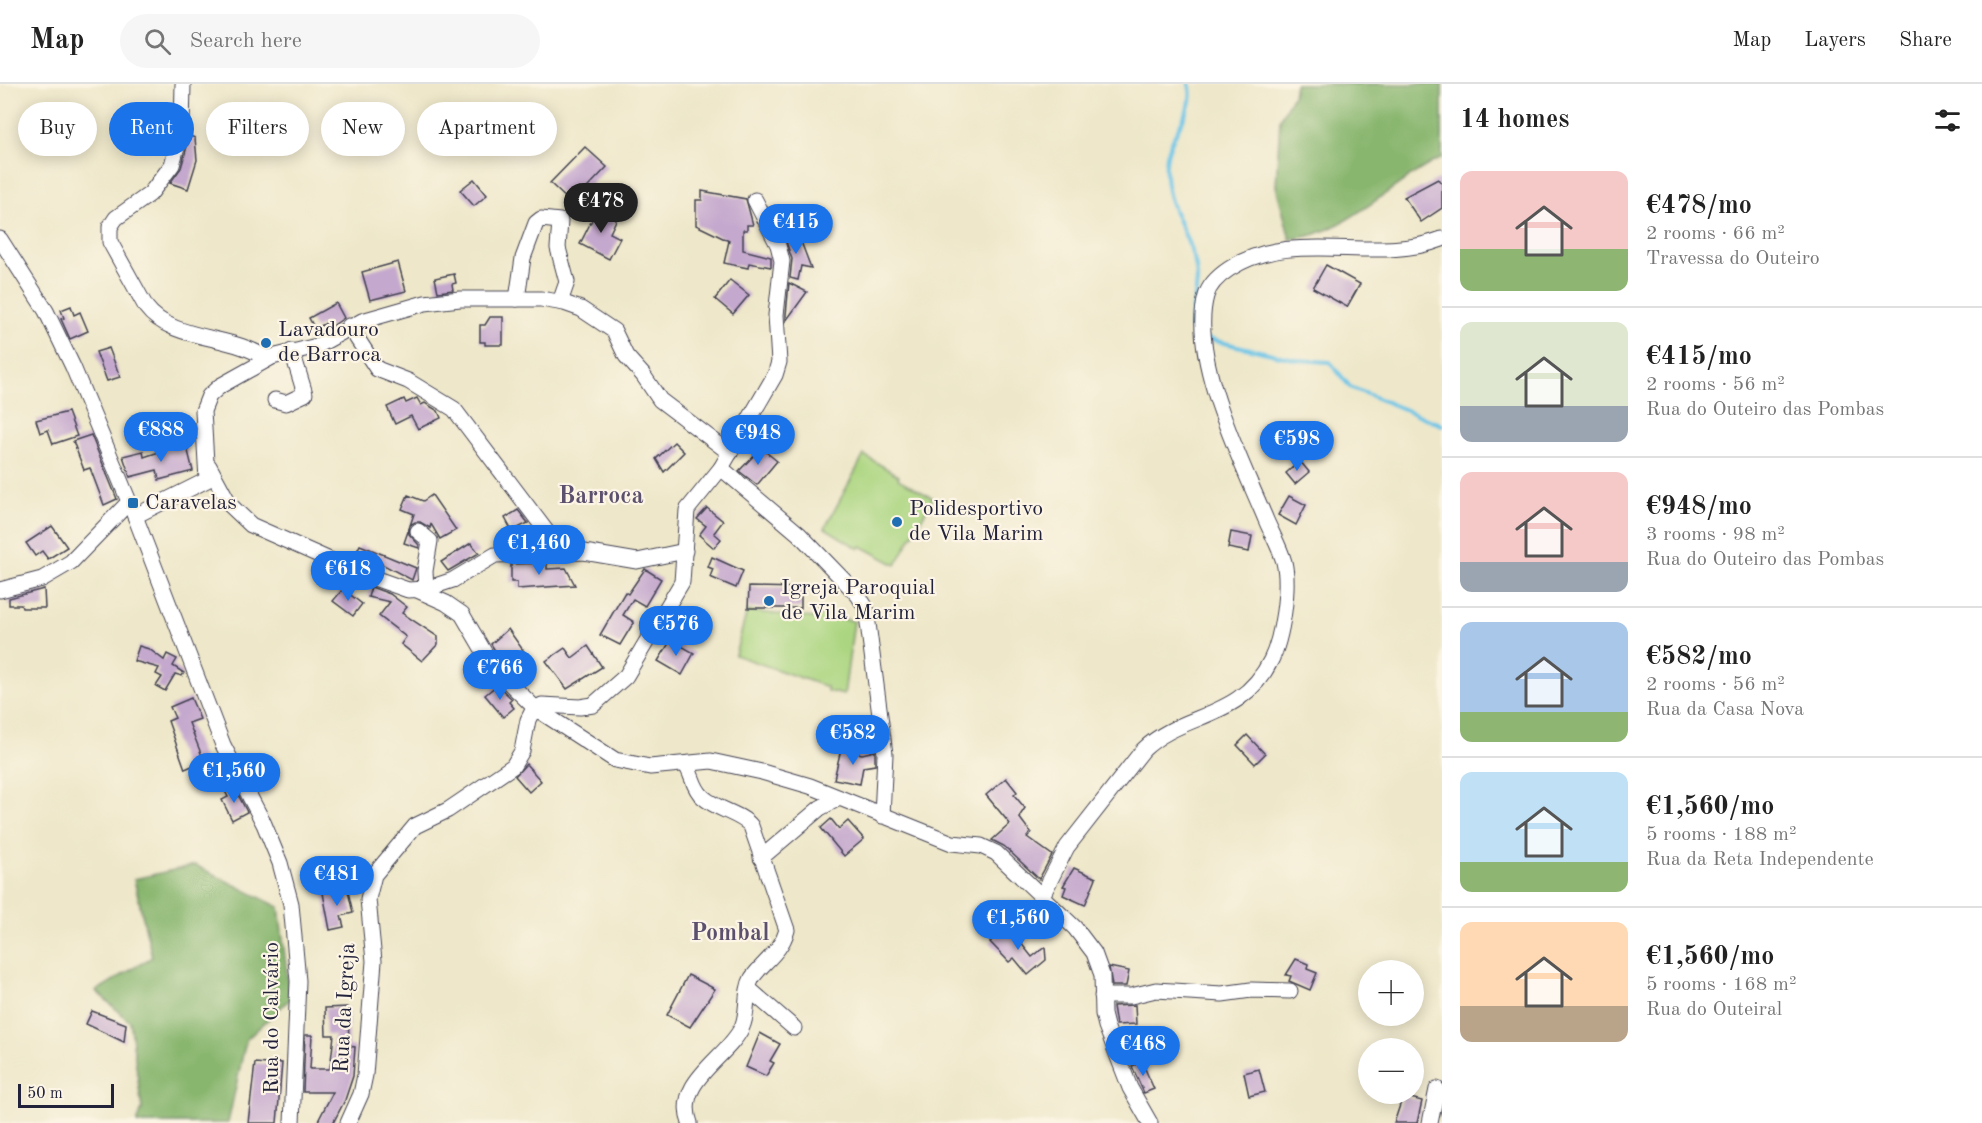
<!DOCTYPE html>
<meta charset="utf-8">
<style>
body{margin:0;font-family:"Old Standard TT",serif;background:#f6f6f6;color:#222;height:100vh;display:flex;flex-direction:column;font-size:22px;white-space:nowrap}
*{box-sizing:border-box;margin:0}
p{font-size:20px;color:#767676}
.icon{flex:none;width:33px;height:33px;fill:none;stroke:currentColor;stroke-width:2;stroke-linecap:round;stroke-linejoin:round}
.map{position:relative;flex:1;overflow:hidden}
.details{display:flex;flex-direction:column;background:#fff;width:540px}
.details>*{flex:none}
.banner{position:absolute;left:18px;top:18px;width:570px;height:54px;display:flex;gap:12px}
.buttons{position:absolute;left:1358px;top:876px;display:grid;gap:12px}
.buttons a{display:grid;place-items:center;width:66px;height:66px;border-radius:50%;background:#fff;box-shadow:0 3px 15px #0003;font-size:30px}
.scale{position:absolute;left:18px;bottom:15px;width:96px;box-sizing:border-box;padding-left:6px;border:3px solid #22223b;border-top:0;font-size:16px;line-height:21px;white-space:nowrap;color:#22223b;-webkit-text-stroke:4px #fcf5e5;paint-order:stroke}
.price{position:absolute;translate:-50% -51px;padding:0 14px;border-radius:21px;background:#1a73e8;color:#fff;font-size:20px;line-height:39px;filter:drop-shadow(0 2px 3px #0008)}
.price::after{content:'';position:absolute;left:50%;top:36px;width:18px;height:14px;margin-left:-9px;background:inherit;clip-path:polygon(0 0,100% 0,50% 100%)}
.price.on{background:#222;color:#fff}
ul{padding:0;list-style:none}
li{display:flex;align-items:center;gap:18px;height:150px;padding:0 18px}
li+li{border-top:2px solid #e0e0e0}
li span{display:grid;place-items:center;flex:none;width:168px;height:120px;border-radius:12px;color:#555}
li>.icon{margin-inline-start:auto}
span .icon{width:72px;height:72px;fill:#fffc;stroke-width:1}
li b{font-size:26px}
h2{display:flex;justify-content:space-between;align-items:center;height:72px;padding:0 18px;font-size:26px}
.chip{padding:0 21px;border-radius:27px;background:#fff;box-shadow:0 3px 15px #0003;font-size:21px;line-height:54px}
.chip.on{background:#1a73e8;color:#fff}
header{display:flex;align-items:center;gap:36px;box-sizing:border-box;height:84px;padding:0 30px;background:#fff;border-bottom:2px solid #e0e0e0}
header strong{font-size:28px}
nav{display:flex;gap:33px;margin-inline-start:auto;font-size:21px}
.search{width:420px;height:54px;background:#f6f6f6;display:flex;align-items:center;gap:15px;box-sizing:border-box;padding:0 21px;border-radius:33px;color:#767676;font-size:22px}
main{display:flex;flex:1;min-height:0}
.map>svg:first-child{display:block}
</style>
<header>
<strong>Map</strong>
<div class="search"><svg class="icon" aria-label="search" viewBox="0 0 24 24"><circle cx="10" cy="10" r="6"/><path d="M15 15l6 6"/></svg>Search here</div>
<nav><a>Map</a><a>Layers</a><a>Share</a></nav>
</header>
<main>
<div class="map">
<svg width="1442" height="1039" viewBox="0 0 1442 1039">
<rect width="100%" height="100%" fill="#fcf5e5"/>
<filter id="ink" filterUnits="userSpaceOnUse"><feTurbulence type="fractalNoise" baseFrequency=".0167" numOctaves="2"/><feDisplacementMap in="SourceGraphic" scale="12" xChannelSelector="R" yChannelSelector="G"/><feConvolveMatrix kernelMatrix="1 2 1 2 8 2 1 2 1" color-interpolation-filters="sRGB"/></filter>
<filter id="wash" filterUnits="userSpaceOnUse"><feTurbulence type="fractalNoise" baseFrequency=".008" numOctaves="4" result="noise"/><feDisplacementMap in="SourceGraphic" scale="24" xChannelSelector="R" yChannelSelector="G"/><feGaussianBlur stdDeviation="1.35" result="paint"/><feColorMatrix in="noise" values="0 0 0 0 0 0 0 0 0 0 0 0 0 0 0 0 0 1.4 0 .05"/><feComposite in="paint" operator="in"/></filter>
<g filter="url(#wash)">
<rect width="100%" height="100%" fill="#eee7c9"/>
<g fill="#abd580" stroke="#667c5e" stroke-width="1.5">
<polygon points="864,371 899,392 898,395 933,414 896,481 861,462 859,465 825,444"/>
<polygon points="747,527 814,534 815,529 854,537 844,611 827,607 827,603 735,571"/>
</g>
<g fill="#88b66e" stroke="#556c54" stroke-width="1.5">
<path d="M 1295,0 L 1442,0 L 1442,74 C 1393,96 1346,152 1290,155 L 1276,102 L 1280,35 L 1293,11 Z"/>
<polygon points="195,781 279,823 290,915 246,956 228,1039 137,1039 142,1025 130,938 96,907 152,873 134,795"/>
</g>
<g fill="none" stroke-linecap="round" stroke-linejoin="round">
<g stroke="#69c4e7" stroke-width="4">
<path d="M 1189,0 C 1198,26 1168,50 1166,78 C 1163,120 1186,143 1195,179 C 1201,200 1191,223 1191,244 L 1200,253"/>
<polyline points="1207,255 1298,276 1330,278 1350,303 1442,341"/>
</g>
</g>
<g id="blocks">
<g fill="#c5a8ce">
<polygon points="190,52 195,54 197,76 188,105 170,99 181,84"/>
<polygon points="585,63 607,83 572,120 550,99"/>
<polygon points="474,95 487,111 474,122 460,106"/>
<polygon points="1438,95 1442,100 1442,124 1421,138 1404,113"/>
<polygon points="702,107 746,115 753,141 747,141 747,146 743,146 743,166 771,173 771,183 749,179 748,184 724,179 729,157 696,141 696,116 702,116"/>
<polygon points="598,124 617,134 610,149 620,154 609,175 580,160"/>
<polygon points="797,147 811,184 801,182 798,196 790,194 792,175 784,152"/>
<polygon points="398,178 406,207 370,216 362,188"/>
<polygon points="1326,181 1360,200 1347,223 1313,204"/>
<polygon points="454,190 456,199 452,200 453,206 438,208 435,194"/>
<polygon points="730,196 749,211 733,230 715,215"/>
<polygon points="789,199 807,208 786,237 786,231"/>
<polygon points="336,219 344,234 329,244 326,239 315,245 309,234"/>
<polygon points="71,222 74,231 80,228 88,247 70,255 61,235 64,234 61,226"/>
<polygon points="490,233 503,233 503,261 485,261 485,258 480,258 480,241 485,241"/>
<polygon points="109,264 120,293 107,297 96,268"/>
<polygon points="417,314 421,321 425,319 438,327 441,334 418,345 411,332 395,340 387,323 404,315 406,319"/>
<polygon points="68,328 77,352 53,360 48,346 40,349 36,336"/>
<polygon points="91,351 117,415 104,421 90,384 84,386 73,357"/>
<polygon points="674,358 684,368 664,388 656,375"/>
<polygon points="186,359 193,387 159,396 157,386 130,393 123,372 143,367 144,373"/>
<polygon points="761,364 777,377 757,401 739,387"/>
<polygon points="1300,377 1309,388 1295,400 1286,389"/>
<polygon points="408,411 423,417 432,411 456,446 440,455 431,440 430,444 420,438 415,438 410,441 409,450 419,461 419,464 404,459 414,430 402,425"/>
<polygon points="1289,412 1306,421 1296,441 1278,431"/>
<polygon points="707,424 723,437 714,449 721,455 714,464 699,451 706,442 697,435"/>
<polygon points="518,426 528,439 512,447 505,434"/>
<polygon points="52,442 67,463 48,475 42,467 35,472 26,459"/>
<polygon points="1231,448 1252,452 1249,468 1228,464"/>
<polygon points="471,459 479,469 448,487 441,478"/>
<polygon points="360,461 416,484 412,496 357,467"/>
<polygon points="712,473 743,487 736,504 710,493 713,485 708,483"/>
<polygon points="547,479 547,485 566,484 575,501 517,505 517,498 511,498 511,480"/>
<polygon points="645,485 661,495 645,522 633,515 623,531 634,538 620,561 600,551 625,508 628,510"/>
<polygon points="371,503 390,510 407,523 402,529 438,553 438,560 422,577 401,560 406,553 379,532 390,518 368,513"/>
<polygon points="749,503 801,504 801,524 748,524"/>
<polygon points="44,505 45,524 22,524 21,521 9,521 9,514"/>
<polygon points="343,505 362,520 353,532 333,517"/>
<polygon points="508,545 535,583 522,593 514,590 501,577 491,560"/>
<polygon points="671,556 694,569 682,591 658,577"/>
<polygon points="139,562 149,565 164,576 167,570 177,575 173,582 184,589 182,592 175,590 165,607 156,602 162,593 156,590 159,584 134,577"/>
<polygon points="588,562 602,583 567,605 546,577 565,564 572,574"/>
<polygon points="497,601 512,615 509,618 514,624 503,633 485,611"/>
<polygon points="191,614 200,635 189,639 204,677 185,685 168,637 175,634 170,623"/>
<polygon points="1247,651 1265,670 1255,680 1237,661"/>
<polygon points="841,665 862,670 875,667 875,681 863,683 860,700 834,695"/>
<polygon points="526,680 541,697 529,708 515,692"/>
<polygon points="1006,694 1017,708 1014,711 1025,724 1019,733 1031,749 1027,753 1052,771 1039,795 1004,762 992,756 1010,740 986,711"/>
<polygon points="234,703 247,728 232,736 222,716 228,713 225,707"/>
<polygon points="831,735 839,745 848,737 864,755 844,772 821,744"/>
<polygon points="1074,784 1096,794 1085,821 1063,811 1066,803 1063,802"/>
<polygon points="347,803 353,829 341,832 344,843 330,846 323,809"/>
<polygon points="1008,843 1032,873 1045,863 1046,876 1028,891 1014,874 1009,878 990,858"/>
<polygon points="1296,875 1308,880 1307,885 1317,889 1310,906 1289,897 1291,892 1286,891"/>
<polygon points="1109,883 1129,887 1126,902 1112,902"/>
<polygon points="688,891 715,905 690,943 667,931"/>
<polygon points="1135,921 1136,940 1116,941 1113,922"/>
<polygon points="348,923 349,962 355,963 353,992 345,1016 333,1039 317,1039 333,1008 303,1008 305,951 312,951 310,985 330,985 334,951 326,951 325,924"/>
<polygon points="92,927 126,940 124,958 86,940"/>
<polygon points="760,949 780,960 770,977 774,979 766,992 746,983"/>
<polygon points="268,978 282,979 277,1039 248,1039 255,979 267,980"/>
<polygon points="1142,978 1154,1005 1144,1009 1132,982"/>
<polygon points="1259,985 1265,1008 1249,1012 1244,989"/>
<polygon points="1403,1012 1422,1017 1417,1039 1394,1039"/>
</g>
</g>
</g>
<g filter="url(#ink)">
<use href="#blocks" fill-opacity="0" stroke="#414050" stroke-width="1.5"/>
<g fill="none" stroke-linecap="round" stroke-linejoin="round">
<g stroke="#414050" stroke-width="17">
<g id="minor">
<path d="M 183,0 L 182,44 L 172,81 L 150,110 L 116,134 L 110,143 L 110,158 L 146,223 C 172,258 234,250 267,275"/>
<polyline points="0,155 46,227 73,283 135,432 223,661 264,740 280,779 291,820 298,897 292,1039"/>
<polyline points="517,215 523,174 536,139 541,135 560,137 558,164 567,198 560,218"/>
<polyline points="349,242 377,285 408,297 454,325 562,468"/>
<polyline points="275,316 286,319 305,310 292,267"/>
<polyline points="209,382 230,421 251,441 357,488 408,506 426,505 453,496 495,471 584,468 637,477 685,467"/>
<polyline points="721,384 799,450 858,511 866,524 885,670 882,732"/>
<polyline points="135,432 207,396 203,327 209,312 220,302 272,273 317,262 362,237 425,219 460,215 541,215 564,219 581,225 614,247 626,272 643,291 660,316 730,369"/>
<polyline points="418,447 430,457 425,487 426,505"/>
<polyline points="0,506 42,495 71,478 129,418"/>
<polyline points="417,506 446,519 462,530 493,583 535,624 615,676 650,683 711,677 762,688 810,702 952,759 981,762 996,769 1075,844 1094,869 1102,891 1103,930 1106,942 1130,1004 1150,1039"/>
<path d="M 685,680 C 693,690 692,703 703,713 C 717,726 742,730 751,742 L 787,846 C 781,868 764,877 752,894 C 744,908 749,928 742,943 C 728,974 674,997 690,1039"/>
<polyline points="761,774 820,724 839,714"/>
<path d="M 1041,814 L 1067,763 L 1143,666 C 1183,627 1241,637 1271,576 C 1282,554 1290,503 1284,478 C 1280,464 1272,450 1266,436 C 1242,378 1189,274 1206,212 C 1209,201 1220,191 1229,185 C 1293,143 1375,181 1442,155"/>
<polyline points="749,905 794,944"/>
<polyline points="1102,912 1131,912 1156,906 1222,910 1251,906 1290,907"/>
<polyline points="348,1039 361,1010 365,991 374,877 368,815 374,791 415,742 448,726 513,682 522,667 528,636 533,626 542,621 580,623 593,621 626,592 682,498 687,426 721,384 775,291 779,278 776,231 782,177 778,161 755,116"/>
<polyline points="1430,1039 1437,1005"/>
</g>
</g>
<use href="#minor" stroke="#fff" stroke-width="15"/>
</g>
</g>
<g fill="#1f6fb2" stroke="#fcf5e5" stroke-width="2">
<circle cx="266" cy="259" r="6"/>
<rect x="127" y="413" width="12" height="12" rx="3"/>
<circle cx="897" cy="438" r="6"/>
<circle cx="769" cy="517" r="6"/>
</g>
<g text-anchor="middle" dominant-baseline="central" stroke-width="4.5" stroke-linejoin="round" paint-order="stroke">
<g font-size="22" fill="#22223b" stroke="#fcf5e5" text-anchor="start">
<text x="278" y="246">Lavadouro<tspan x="278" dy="25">de Barroca</tspan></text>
<text x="145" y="419">Caravelas</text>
<text x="909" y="425">Polidesportivo<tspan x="909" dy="25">de Vila Marim</tspan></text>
<text x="781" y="504">Igreja Paroquial<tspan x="781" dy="25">de Vila Marim</tspan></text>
</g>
<g font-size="22" fill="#22223b" stroke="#fcf5e5">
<text transform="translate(345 924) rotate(-87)">Rua da Igreja</text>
<text transform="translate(272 934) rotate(-90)">Rua do Calvário</text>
</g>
<g font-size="24" font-weight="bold" fill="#5b516e" stroke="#fcf5e5">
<text x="601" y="413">Barroca</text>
<text x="730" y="850">Pombal</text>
</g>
</g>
</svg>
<div class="buttons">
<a>+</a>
<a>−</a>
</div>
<div class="scale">50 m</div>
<b class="price on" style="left:601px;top:150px">€478</b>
<b class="price" style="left:796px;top:171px">€415</b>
<b class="price" style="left:161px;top:379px">€888</b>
<b class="price" style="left:758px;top:382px">€948</b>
<b class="price" style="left:1297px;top:388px">€598</b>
<b class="price" style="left:539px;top:492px">€1,460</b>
<b class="price" style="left:348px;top:518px">€618</b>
<b class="price" style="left:676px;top:573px">€576</b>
<b class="price" style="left:500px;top:617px">€766</b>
<b class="price" style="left:853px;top:682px">€582</b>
<b class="price" style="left:234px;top:720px">€1,560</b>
<b class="price" style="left:337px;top:823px">€481</b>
<b class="price" style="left:1018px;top:867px">€1,560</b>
<b class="price" style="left:1143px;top:993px">€468</b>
<div class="banner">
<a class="chip">Buy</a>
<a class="chip on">Rent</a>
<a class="chip">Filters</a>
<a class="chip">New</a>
<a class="chip">Apartment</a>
</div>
</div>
<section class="details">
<h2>14 homes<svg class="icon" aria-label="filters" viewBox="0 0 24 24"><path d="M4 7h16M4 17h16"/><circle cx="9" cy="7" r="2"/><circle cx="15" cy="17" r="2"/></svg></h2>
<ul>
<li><span style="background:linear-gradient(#f6c9c9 65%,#8fb573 0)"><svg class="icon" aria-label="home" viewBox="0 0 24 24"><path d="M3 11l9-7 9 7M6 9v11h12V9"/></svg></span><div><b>€478/mo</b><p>2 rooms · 66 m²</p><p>Travessa do Outeiro</p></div></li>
<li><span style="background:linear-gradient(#dfe7d0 70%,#9aa5b1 0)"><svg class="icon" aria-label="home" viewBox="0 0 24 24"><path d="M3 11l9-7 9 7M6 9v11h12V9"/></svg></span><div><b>€415/mo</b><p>2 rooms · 56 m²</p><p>Rua do Outeiro das Pombas</p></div></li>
<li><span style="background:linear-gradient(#f6c9c9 75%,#9aa5b1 0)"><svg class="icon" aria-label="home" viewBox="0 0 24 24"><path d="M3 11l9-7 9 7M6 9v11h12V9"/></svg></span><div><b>€948/mo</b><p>3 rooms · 98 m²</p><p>Rua do Outeiro das Pombas</p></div></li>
<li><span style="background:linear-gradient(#a9c7e8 75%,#8fb573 0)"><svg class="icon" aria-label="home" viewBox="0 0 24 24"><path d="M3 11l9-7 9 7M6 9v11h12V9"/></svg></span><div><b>€582/mo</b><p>2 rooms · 56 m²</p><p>Rua da Casa Nova</p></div></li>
<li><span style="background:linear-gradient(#bfe0f5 75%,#8fb573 0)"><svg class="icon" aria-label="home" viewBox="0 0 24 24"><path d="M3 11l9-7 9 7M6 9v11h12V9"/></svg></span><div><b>€1,560/mo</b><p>5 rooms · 188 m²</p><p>Rua da Reta Independente</p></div></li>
<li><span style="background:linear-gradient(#ffd9b3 70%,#b9a48a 0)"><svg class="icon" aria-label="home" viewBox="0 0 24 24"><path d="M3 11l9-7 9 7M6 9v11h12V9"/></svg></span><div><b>€1,560/mo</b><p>5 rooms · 168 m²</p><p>Rua do Outeiral</p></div></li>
</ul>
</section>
</main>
